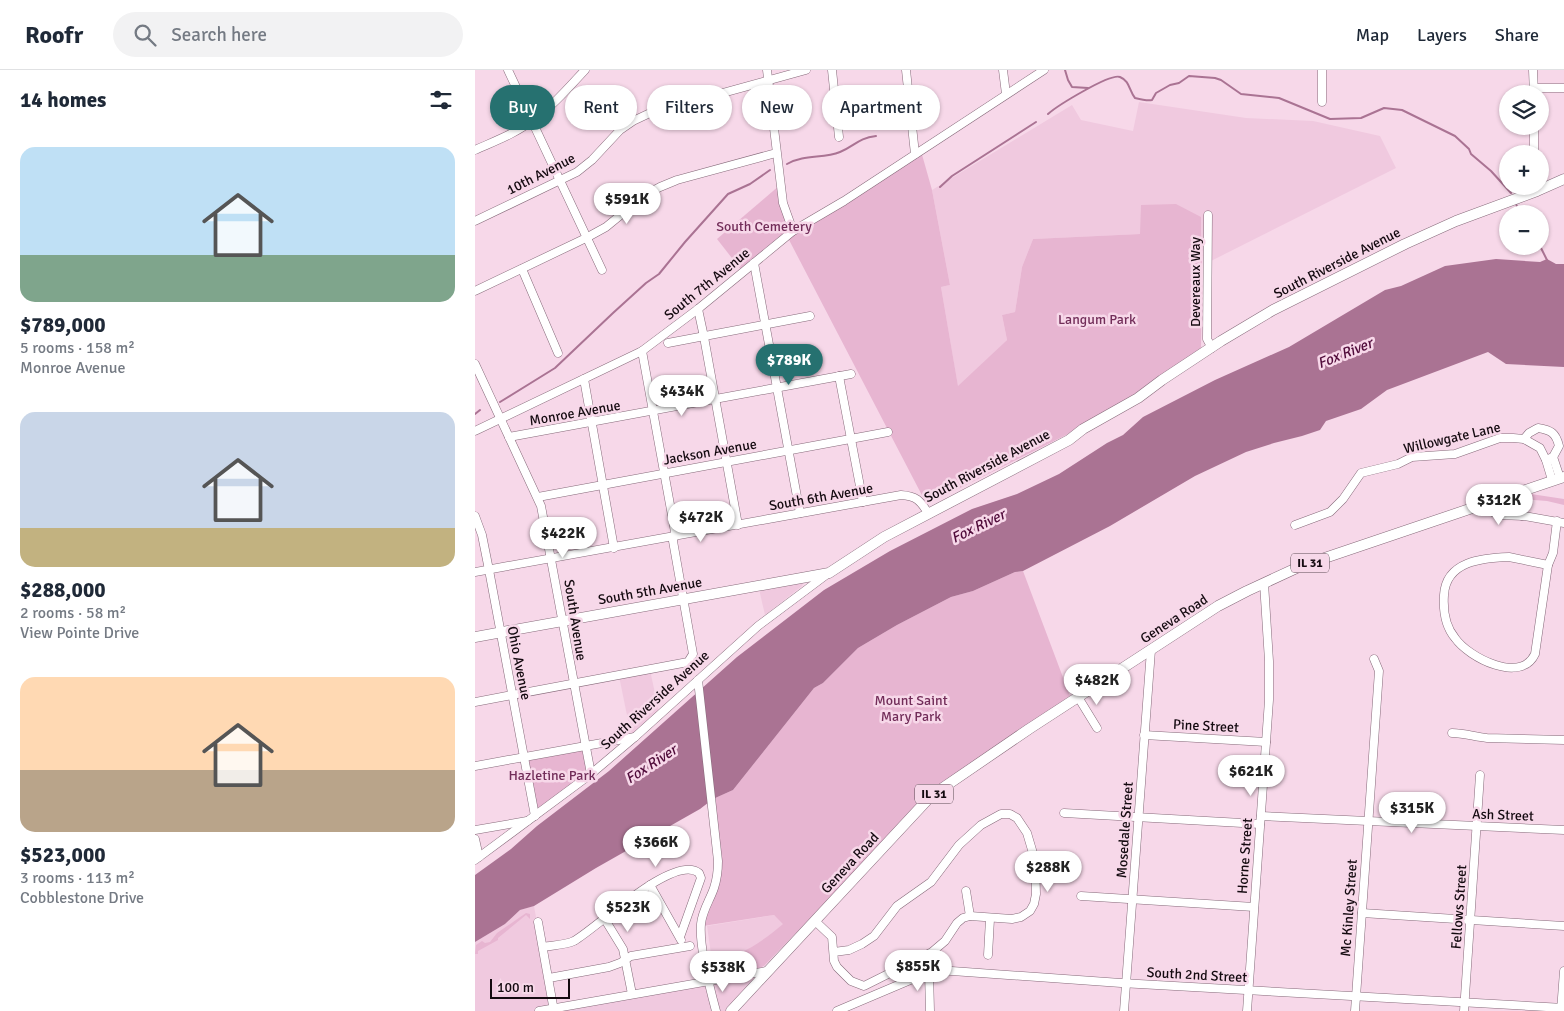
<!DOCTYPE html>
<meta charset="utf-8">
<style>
body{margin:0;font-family:Signika,sans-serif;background:#f2f2f3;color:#1f2937;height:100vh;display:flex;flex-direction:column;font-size:19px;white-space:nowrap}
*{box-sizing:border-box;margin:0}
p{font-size:16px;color:#747a83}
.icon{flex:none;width:28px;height:28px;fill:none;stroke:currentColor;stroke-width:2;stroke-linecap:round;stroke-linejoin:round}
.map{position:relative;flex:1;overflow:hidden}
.side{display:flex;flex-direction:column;background:#fff;width:475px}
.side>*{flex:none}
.guide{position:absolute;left:15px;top:15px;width:475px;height:45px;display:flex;gap:10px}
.buttons{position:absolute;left:1024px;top:15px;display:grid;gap:10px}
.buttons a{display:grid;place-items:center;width:50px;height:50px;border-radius:50%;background:#fff;box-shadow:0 1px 4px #0004;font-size:25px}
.scale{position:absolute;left:15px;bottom:12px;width:80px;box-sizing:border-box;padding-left:5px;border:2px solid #140a10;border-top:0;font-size:14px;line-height:18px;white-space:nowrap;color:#140a10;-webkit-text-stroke:4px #f7d8e9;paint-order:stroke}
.price{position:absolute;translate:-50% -42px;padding:0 11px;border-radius:18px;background:#fff;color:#222;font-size:16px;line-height:32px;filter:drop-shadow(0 1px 2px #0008)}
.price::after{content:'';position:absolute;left:50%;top:30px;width:15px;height:11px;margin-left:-8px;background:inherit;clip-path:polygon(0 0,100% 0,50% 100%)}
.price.current{background:#267170;color:#fff}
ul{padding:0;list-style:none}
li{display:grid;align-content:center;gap:10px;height:265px;padding:0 20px}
li span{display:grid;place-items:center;height:155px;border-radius:15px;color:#555}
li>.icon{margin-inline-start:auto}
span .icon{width:90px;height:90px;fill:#fffc;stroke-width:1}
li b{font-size:21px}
h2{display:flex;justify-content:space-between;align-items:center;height:60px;padding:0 20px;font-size:21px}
.tag{padding:0 18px;border-radius:22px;background:#fff;box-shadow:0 1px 4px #0004;font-size:18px;line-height:45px}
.tag.current{background:#267170;color:#fff}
header{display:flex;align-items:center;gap:30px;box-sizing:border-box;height:70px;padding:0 25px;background:#fff;border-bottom:1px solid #e0e1e3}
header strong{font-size:24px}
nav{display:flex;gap:28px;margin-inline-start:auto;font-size:18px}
.search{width:350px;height:45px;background:#f2f2f3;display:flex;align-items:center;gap:12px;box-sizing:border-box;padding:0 18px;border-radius:28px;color:#747a83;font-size:19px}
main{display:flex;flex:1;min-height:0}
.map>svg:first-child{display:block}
</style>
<header>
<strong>Roofr</strong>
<div class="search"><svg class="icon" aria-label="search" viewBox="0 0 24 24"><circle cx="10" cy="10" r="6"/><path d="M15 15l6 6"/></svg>Search here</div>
<nav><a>Map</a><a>Layers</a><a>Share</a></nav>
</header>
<main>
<section class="side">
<h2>14 homes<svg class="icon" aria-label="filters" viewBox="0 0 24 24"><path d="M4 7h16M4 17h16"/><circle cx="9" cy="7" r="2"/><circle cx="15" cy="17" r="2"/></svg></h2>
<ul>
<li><span style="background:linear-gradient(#bfe0f5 70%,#7fa58c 0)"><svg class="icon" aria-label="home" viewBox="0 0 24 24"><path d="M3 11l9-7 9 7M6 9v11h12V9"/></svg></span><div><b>$789,000</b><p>5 rooms · 158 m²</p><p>Monroe Avenue</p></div></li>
<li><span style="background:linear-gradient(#c9d6e8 75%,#c2b280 0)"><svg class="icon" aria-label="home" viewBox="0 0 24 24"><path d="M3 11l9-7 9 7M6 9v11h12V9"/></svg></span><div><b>$288,000</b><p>2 rooms · 58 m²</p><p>View Pointe Drive</p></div></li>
<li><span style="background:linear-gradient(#ffd9b3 60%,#b9a48a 0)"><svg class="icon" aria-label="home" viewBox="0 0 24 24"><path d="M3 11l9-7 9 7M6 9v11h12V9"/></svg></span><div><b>$523,000</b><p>3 rooms · 113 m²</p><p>Cobblestone Drive</p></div></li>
</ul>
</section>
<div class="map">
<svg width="1089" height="941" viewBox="0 0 1089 941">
<rect width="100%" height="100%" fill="#f7d8e9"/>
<g fill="#f0c9df">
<polygon points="664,32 771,48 838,51 905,66 921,98 728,195 726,147 665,164 558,169 547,197 540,242 527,245 532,270 483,317 466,217 475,215 457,120 597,35 606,50 658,61"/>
<polygon points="324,512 328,513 327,516 290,545 284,519"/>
<polygon points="175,600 184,642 160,664 156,665 144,606"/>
<polygon points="57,836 59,836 77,937 57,941 0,941 0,872 30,854 45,840"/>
<polygon points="299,845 309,854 286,872 268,882 248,890 237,891 232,856"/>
<polygon points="289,903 253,941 242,941 235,911"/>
<polygon points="233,912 240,941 73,941"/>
</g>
<g fill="#e7b5d1">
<polygon points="446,81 457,120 475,215 466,217 483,316 532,270 527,245 540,242 547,197 558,169 665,164 666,135 701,134 726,147 727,204 726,280 660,324 591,365 465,428 451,433 312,166"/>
<polygon points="305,115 316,161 267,201 242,169"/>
<polygon points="1056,424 1089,429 1089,435 1072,431 1044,429"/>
<path d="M 548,501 L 595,626 L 513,681 L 460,719 L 289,896 L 284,898 L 241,903 L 237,891 C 265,887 287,872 308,854 L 299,845 L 228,856 L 242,818 L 238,729 L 258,720 L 339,618 L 348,613 L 383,578 L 422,555 L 476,527 L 498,521 L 540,502 Z"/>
<polygon points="109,677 114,704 61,743 50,687"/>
<polygon points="51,843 55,844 55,849 51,845 23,868 23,870 3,881 3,884 0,884 1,875 7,871 10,873 15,872 22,863"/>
</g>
<polygon fill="#aa7393" points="1021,189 1065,192 1072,189 1081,194 1089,194 1089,297 1031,294 1013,282 912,320 886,339 851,351 845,360 827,366 799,373 771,382 720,406 635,456 548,501 540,502 498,521 476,527 422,555 383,578 348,613 339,618 258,720 238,729 225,739 121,798 59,836 45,840 30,854 0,872 0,805 36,779 62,756 134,701 262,587 349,520 415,481 497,439 542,424 584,404 632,373 648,365 668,347 740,310 814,277 910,220 926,216 970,196"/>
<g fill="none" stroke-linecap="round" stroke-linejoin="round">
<g stroke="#aa7393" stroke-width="2">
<polyline points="590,0 593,10 597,17 613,18"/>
<path d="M 573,44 C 582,36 635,3 645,7 C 655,11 654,21 660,28 C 664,29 673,31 677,30 L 681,23 L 695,15 L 704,13 L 714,6 L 740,8 L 746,10 L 766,24 L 804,28 L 855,49 L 886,48 L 909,38 L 927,40 L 980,66 L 994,79 L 996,84 L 1016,101 L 1036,123"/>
<path d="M 312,94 C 330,84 348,89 365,82 C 380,76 383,68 401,66"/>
<polyline points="465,117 477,106 561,52"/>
<polyline points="1041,134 1045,144"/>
<polyline points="1065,176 1073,192"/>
<polyline points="25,332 80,298 138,243 171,213 184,204 210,172 253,124 275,114 295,100"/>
<polyline points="0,344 5,340"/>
</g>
<g stroke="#866a7a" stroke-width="9">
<g id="minor">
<polyline points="33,0 127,200"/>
<polyline points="292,0 308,133 318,161"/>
<polyline points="357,0 364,67"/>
<polyline points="431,0 440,84"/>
<polyline points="528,0 531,24"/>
<polyline points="847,0 847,32"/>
<polyline points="1058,0 1059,24"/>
<polyline points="1059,18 1089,18"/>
<polyline points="1059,56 1059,84"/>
<path d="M 0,80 C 20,71 42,63 59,49 C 79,35 94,17 110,0"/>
<polyline points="733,145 732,269 737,278"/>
<polyline points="0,151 102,102 117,90 145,60 158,51 175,43 331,0"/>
<polyline points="279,193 325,443"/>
<polyline points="47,199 83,283"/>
<polyline points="0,221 111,168 131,157 170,125 185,117 202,110 301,83"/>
<polyline points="223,239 229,267 263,455"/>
<polyline points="193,273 335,246"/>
<polyline points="0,294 66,436 116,704"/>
<polyline points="364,306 388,432"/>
<polyline points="109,309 139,478"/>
<polyline points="0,361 167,281 223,239 318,161 369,131 569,0"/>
<polyline points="34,367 376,304"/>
<path d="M 1049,369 L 1054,363 L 1063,358 C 1076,360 1081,363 1084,376 L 1078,387 L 1071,390"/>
<polyline points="1078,387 1085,408"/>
<path d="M 1035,426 C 1038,434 1038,443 1047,446"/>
<polyline points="63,427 413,362"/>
<polyline points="1009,435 1018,442 1025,445 1049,446 1089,453"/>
<polyline points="0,446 7,465 14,500 60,746"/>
<polyline points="820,455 855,442 868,429 886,403 923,394 937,387 980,384 1025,368 1038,368 1049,369 1065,378 1071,390 1077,410"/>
<path d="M 1034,487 L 1073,495 L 1060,584 C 1046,614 994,588 980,568 C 970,556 968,540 969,525 C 971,491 1007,488 1034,487 Z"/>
<polyline points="1073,495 1078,483 1082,451"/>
<path d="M 0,502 L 426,425 C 441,426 445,430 453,443"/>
<path d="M 223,610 L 243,791 C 243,800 242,809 239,818 C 235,830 227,841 226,854 C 224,876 235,919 241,941"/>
<polyline points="603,627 622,658"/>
<polyline points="0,632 213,592 218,584 198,471 200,462 167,281"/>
<path d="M 977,663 C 990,663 1000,667 1012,668 L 1089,670"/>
<polyline points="669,665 791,672"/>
<polyline points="0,696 160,667"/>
<polyline points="589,743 785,754"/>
<polyline points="786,746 1089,760"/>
<polyline points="0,760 52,751"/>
<polyline points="0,769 4,787"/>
<polyline points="0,790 116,704 161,666 283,556 351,505"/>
<polyline points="175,815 206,870"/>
<polyline points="491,821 495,846"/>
<polyline points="606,826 779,837"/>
<polyline points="887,843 1089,856"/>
<polyline points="129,848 148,879 157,924"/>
<polyline points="340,851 357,867 359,891 362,897 376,911 389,916 457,882 470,871 482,853 488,848 495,846 537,849 546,847 555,841 559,834 561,824 560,790 552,763 542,748 535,744 526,744 506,755 484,775 456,812 422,836 399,866 387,874 374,880 359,882"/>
<polyline points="63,852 79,941"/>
<path d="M 68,877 C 78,875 90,875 99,871 C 122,858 199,783 224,803 L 226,808 L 205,867"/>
<polyline points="513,885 515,849"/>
<polyline points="446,887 454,902 455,941"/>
<polyline points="74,908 134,897 145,893 156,886 215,876"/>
<polyline points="64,941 292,901"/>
<polyline points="362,941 454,902 463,900 646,913 1089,938"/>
<polyline points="649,941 676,580"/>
<polyline points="772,941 794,630 794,591 789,513"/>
<polyline points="880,941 904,601 899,589"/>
<polyline points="989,941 1005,705"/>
<polyline points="1086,941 1089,901"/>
</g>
</g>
<g stroke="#866a7a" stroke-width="11">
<g id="major">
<polyline points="0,567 354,503 409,467 594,370 608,359 663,328 687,310 746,271 798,240 930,174 981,151 1062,121 1089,109"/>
<polyline points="256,941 456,726 554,659 743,536 772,521 826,496 1089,407"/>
</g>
</g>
<use href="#minor" stroke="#fff" stroke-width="8"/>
<use href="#major" stroke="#fff" stroke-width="10"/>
</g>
<g text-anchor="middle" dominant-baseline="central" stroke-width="5" stroke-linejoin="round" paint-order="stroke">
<g fill="#f7d8e9" stroke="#584851" stroke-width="1">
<rect x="816" y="483.5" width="38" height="19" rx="4"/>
<rect x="440" y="714.5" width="38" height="19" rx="4"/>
</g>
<g font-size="12" font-weight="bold" fill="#140a10">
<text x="835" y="493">IL 31</text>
<text x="459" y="724">IL 31</text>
</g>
<g font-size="14" fill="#140a10" stroke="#f7d8e9">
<text transform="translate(66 104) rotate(-27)">10th Avenue</text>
<text transform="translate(862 193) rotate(-27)">South Riverside Avenue</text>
<text transform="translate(720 212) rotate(-90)">Devereaux Way</text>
<text transform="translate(232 214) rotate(-39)">South 7th Avenue</text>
<text transform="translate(100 343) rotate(-10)">Monroe Avenue</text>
<text transform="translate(977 368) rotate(-13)">Willowgate Lane</text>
<text transform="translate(235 382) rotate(-10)">Jackson Avenue</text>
<text transform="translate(512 396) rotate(-28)">South Riverside Avenue</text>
<text transform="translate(346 427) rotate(-10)">South 6th Avenue</text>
<text transform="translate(175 521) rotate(-10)">South 5th Avenue</text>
<text transform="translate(699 549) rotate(-33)">Geneva Road</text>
<text transform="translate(100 550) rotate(81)">South Avenue</text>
<text transform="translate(44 593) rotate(79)">Ohio Avenue</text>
<text transform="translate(180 630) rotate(-42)">South Riverside Avenue</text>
<text transform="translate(731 656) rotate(3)">Pine Street</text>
<text transform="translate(1028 745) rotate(2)">Ash Street</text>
<text transform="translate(650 760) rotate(-86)">Mosedale Street</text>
<text transform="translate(770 786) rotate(-86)">Horne Street</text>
<text transform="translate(375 793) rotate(-47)">Geneva Road</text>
<text transform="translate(984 837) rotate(-86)">Fellows Street</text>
<text transform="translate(874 838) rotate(-86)">Mc Kinley Street</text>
<text transform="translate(722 905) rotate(3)">South 2nd Street</text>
</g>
<g font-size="14" fill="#722d59" stroke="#f7d8e9">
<text x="289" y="156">South Cemetery</text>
<text x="622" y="249">Langum Park</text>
<text x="436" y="630">Mount Saint<tspan x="436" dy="16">Mary Park</tspan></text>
<text x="77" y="705">Hazletine Park</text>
</g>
<g font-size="15" font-style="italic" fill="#500b3a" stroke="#f7d8e9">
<text transform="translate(870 283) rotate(-22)">Fox River</text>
<text transform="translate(503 456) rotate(-26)">Fox River</text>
<text transform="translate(176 694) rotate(-33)">Fox River</text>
</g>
</g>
</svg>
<div class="buttons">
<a><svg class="icon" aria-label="layers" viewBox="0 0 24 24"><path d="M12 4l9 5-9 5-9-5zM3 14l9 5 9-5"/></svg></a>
<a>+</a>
<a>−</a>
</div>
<div class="scale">100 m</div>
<b class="price" style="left:152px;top:155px">$591K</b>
<b class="price current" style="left:314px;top:316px">$789K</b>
<b class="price" style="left:207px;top:347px">$434K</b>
<b class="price" style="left:1024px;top:456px">$312K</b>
<b class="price" style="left:226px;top:473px">$472K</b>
<b class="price" style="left:88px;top:489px">$422K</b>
<b class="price" style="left:622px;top:636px">$482K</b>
<b class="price" style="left:776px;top:727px">$621K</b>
<b class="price" style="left:937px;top:764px">$315K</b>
<b class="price" style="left:181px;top:798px">$366K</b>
<b class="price" style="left:573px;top:823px">$288K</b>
<b class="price" style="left:153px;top:863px">$523K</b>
<b class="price" style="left:443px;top:922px">$855K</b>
<b class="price" style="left:248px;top:923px">$538K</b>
<div class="guide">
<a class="tag current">Buy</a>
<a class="tag">Rent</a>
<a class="tag">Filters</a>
<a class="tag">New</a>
<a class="tag">Apartment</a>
</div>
</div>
</main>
